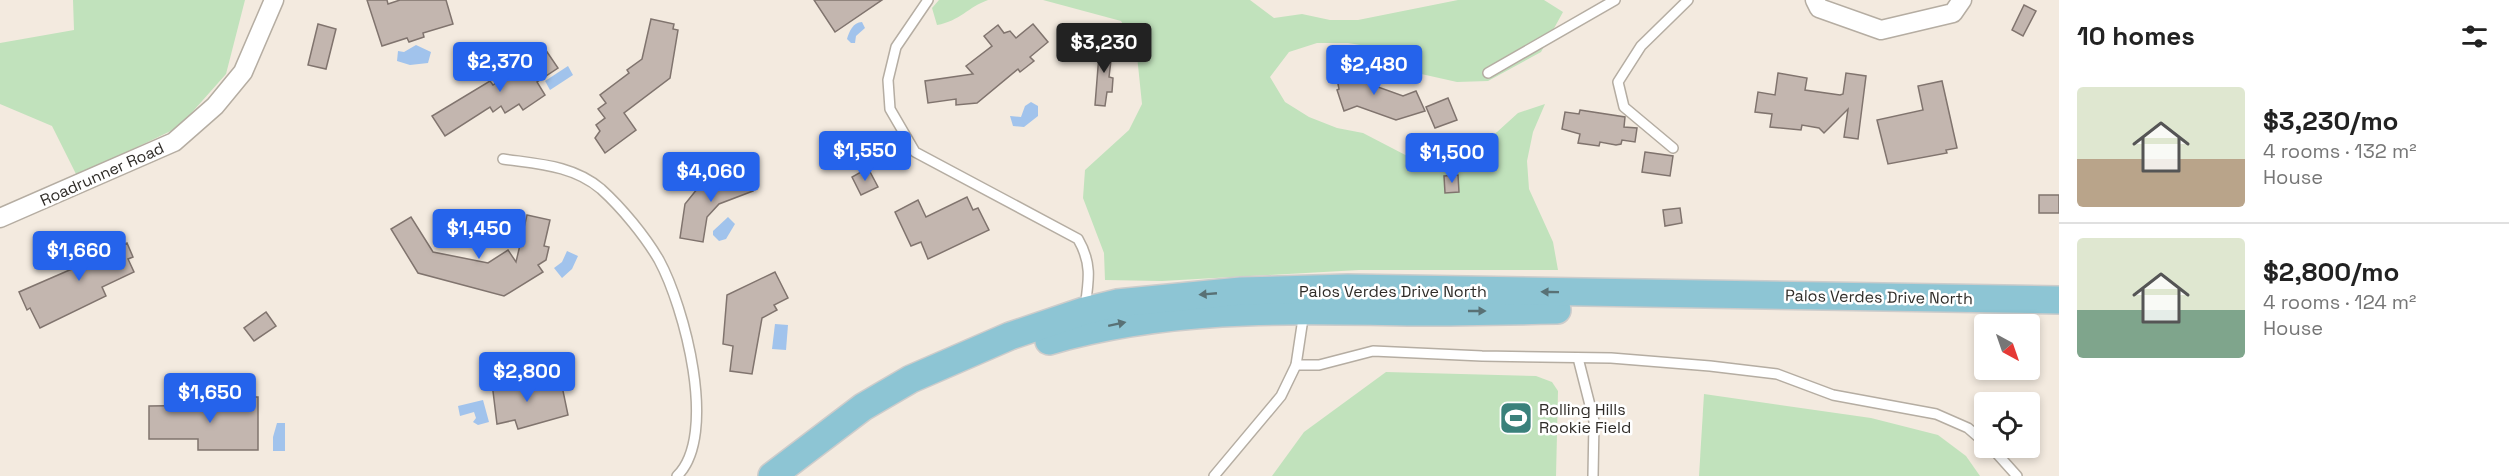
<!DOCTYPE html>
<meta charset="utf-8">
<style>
body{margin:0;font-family:"Space Grotesk",sans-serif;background:#f2f2f2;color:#222;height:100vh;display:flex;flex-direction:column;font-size:22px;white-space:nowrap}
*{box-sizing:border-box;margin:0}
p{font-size:20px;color:#767676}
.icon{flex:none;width:33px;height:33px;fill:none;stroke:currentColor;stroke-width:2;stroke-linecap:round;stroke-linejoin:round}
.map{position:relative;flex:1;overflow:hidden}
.side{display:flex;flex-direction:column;background:#fff;width:450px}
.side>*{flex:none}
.needle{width:39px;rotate:140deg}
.tools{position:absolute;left:1974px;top:314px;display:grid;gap:12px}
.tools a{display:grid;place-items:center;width:66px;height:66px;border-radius:6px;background:#fff;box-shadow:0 3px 9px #0003;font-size:30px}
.price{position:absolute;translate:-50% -51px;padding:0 14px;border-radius:6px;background:#2563eb;color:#fff;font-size:20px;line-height:39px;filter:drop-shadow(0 2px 3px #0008)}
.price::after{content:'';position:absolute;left:50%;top:36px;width:18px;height:14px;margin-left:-9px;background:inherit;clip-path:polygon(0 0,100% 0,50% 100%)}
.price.active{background:#222;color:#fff}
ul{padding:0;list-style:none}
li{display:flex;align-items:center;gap:18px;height:150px;padding:0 18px}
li+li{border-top:2px solid #e0e0e0}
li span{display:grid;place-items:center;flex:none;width:168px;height:120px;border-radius:6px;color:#555}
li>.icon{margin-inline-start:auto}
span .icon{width:72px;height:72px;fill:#fffc;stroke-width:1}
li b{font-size:26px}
h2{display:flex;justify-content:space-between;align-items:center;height:72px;padding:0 18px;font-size:26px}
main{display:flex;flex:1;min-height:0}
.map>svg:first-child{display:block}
</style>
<main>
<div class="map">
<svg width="2059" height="476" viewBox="0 0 2059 476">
<rect width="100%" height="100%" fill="#f3eadf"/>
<g fill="#c1e2bc">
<polygon points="73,0 245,0 226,74 179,127 77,176 52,126 0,104 0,43 74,30"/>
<path d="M 939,0 L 988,0 C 968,7 960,21 937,25 L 932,8 Z"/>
<polygon points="1043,0 1250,0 1274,18 1302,14 1330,20 1358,20 1458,0 1544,0 1563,12 1541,52 1488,81 1457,82 1399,69 1378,48 1348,43 1317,43 1289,52 1270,77 1285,102 1309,117 1337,128 1363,133 1415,160 1473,148 1497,132 1518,113 1545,104 1533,132 1527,161 1529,189 1553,242 1558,270 1359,270 1162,281 1105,280 1104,253 1083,198 1085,170 1129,130 1142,104 1136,46 1121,21"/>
<polygon points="1386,372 1536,376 1552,382 1558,391 1556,476 1272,476 1304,432"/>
<polygon points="1704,394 1871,418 1938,435 1966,456 1980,476 1699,476"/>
</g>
<g fill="#a1c3ec">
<path d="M 862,22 L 865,28 L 856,36 L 855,43 L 851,43 L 847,39 C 849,32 853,22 862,22 Z"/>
<polygon points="416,45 431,52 428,63 410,65 397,61 398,51 404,52"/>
<polygon points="568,66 573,75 550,90 545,81"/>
<polygon points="1031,102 1038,106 1038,116 1024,127 1013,126 1010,116 1021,117 1025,106"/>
<polygon points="728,217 735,224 726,239 719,241 713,235 713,231"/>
<polygon points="567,251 578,256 572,269 562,278 554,268 562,262"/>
<polygon points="775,324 788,325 786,350 772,349"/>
<polygon points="483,400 489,422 478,425 473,422 476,418 474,412 460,416 458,406"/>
<polygon points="285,423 285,451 273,451 273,437 277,423"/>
</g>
<g fill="#c3b6af" stroke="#80746e" stroke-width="1.5">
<polygon points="367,0 387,0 388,4 400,0 446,0 453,24 423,33 424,37 409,42 407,38 382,46"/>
<polygon points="814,0 882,0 835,32"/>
<polygon points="2024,5 2036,11 2023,36 2012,30"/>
<polygon points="651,19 674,24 673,29 678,30 670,78 624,113 636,130 605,153 595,138 600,131 596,125 605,118 598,109 606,103 600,95 629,73 627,70 642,59"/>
<polygon points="318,24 336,29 326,69 308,65"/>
<polygon points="1033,24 1048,42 1030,57 1034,61 1020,72 1018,69 977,103 956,105 956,99 928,103 925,81 973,74 966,66 992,46 984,36 998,25 1004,33 1010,31 1016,38"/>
<polygon points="1100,42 1113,44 1109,77 1113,78 1112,92 1107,92 1105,106 1095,105"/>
<polygon points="543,46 558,68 537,82 545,95 523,110 519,104 505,113 501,106 493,112 490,107 445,136 432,116 490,81 493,85 525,63 523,60"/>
<polygon points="1357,61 1364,82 1403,96 1416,91 1425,111 1396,120 1357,106 1344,111 1337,90 1339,89 1335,69"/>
<polygon points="1778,73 1807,78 1805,90 1840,95 1843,94 1846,73 1866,76 1858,139 1844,137 1848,109 1824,133 1819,128 1802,125 1801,130 1770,127 1772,114 1755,112 1758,92 1775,95"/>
<polygon points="1942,81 1957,148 1946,150 1947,153 1888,164 1877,120 1923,110 1918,86"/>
<polygon points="1448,98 1457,120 1435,128 1426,107"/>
<polygon points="1580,110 1625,117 1624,127 1637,128 1635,142 1622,140 1621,144 1616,145 1600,142 1599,146 1578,143 1580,134 1562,129 1565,112 1579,114"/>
<polygon points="850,133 857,148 835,158 828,143"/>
<polygon points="1645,152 1673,156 1670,176 1642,172"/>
<polygon points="868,168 878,187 861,195 852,177"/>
<polygon points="745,169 753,191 719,204 707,217 703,242 680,238 685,204 702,183 705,184"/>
<polygon points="1458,175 1459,192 1445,193 1444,176"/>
<rect x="2039" y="195" width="20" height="18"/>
<polygon points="967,197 973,210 978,208 989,230 928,259 921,242 911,246 895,212 918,200 926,217"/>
<polygon points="1680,208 1682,223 1665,226 1663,210"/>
<polygon points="527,215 550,220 544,246 549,247 546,260 538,265 543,272 504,296 418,273 391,229 411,217 433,252 488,263 508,250 516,262"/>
<polygon points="104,232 107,252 127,243 133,257 128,259 134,272 102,287 106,296 40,328 30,308 27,310 19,292 88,262 84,236"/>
<polygon points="775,272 788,298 774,305 777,310 762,318 752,374 730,371 733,346 723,344 727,295"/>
<polygon points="266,312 276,326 254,341 244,328"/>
<polygon points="525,376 528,391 562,386 568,415 518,429 515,420 497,424 492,383"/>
<polygon points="222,397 258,397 258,450 198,450 198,439 149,439 149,406 222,405"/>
</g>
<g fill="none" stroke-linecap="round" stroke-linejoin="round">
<g stroke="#b5ada2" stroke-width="12">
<g id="service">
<path d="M 928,0 L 896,47 L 888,80 L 890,109 L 915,152 L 1078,239 C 1092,263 1089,280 1085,307"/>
<polyline points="1488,73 1615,0"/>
<polyline points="1673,148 1624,107 1618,82 1641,46 1688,0"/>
<path d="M 503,159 C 537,164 573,165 601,189 C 622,208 645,236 659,260 C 684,306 719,435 677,476"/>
<polyline points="1578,358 1594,421 1593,476"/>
<polyline points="1296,365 1319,365 1373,351 1482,356 1611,358 1710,366 1777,374 1833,395 1936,414 1968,428 1984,442"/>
<polyline points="1991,447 2017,476"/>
<polyline points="1214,476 1281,396 1296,365 1304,312"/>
</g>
</g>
<g stroke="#b5ada2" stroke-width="21">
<g id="minor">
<polyline points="1815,0 1819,8 1881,30 1953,13 1962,0"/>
<polyline points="0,218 174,142 215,106 243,72 274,0"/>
</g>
</g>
<g stroke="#cdcccb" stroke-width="30">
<g id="primary">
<path d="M 1049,341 C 1171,306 1290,310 1416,312 C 1463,312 1510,311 1557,310"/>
<polyline points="772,476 863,407 911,379 1010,336 1084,311 1117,303 1241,291 1348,288 2059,300"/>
</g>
</g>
<use href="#service" stroke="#fff" stroke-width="9"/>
<use href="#minor" stroke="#fff" stroke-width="18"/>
<use href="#primary" stroke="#8dc5d4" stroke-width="27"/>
</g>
<defs><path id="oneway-solid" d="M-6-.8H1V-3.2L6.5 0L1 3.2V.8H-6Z" transform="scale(1.5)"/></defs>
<g fill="#597175">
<use href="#oneway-solid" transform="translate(1550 292) rotate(-179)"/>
<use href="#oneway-solid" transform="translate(1208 294) rotate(175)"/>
<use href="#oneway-solid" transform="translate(1477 311)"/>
<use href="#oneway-solid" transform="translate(1117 324) rotate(-12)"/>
</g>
<defs>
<g id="stadium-square" transform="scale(1.725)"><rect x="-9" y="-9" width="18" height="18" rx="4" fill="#3a817b" stroke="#fff"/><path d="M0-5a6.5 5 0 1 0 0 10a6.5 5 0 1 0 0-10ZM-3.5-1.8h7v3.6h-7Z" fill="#fff"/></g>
</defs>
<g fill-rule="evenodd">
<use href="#stadium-square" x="1516" y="418"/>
</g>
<g text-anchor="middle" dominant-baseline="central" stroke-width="5" stroke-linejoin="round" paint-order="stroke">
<g font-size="16" fill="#2f2c28" stroke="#fff">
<text transform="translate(102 174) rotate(-24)">Roadrunner Road</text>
<text x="1393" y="291">Palos Verdes Drive North</text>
<text transform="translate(1879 297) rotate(1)">Palos Verdes Drive North</text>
</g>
<g font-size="16" fill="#2f2c28" stroke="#fff" text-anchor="start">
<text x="1539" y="409">Rolling Hills<tspan x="1539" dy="18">Rookie Field</tspan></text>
</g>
</g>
</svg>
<div class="tools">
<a><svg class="needle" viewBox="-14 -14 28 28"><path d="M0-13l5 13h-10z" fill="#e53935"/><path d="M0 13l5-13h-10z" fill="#767676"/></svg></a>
<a><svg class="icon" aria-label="locate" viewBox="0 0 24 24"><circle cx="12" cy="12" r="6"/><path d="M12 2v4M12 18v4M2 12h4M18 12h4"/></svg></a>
</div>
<b class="price active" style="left:1104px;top:74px">$3,230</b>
<b class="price" style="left:500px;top:93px">$2,370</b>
<b class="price" style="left:1374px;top:96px">$2,480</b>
<b class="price" style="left:865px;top:182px">$1,550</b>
<b class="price" style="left:1452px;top:184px">$1,500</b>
<b class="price" style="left:711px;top:203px">$4,060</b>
<b class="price" style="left:479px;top:260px">$1,450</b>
<b class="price" style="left:79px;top:282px">$1,660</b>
<b class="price" style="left:527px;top:403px">$2,800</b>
<b class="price" style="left:210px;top:424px">$1,650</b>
</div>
<section class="side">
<h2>10 homes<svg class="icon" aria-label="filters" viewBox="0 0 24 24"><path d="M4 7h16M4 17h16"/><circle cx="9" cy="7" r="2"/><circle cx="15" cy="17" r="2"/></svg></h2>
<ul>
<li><span style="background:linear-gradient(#dfe7d0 60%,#b9a48a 0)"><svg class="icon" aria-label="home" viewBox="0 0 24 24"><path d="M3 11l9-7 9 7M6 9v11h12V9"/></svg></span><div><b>$3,230/mo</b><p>4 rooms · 132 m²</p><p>House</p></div></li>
<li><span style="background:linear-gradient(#dfe7d0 60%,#7fa58c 0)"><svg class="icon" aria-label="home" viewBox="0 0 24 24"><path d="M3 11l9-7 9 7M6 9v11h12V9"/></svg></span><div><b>$2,800/mo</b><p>4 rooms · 124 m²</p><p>House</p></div></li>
</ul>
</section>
</main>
